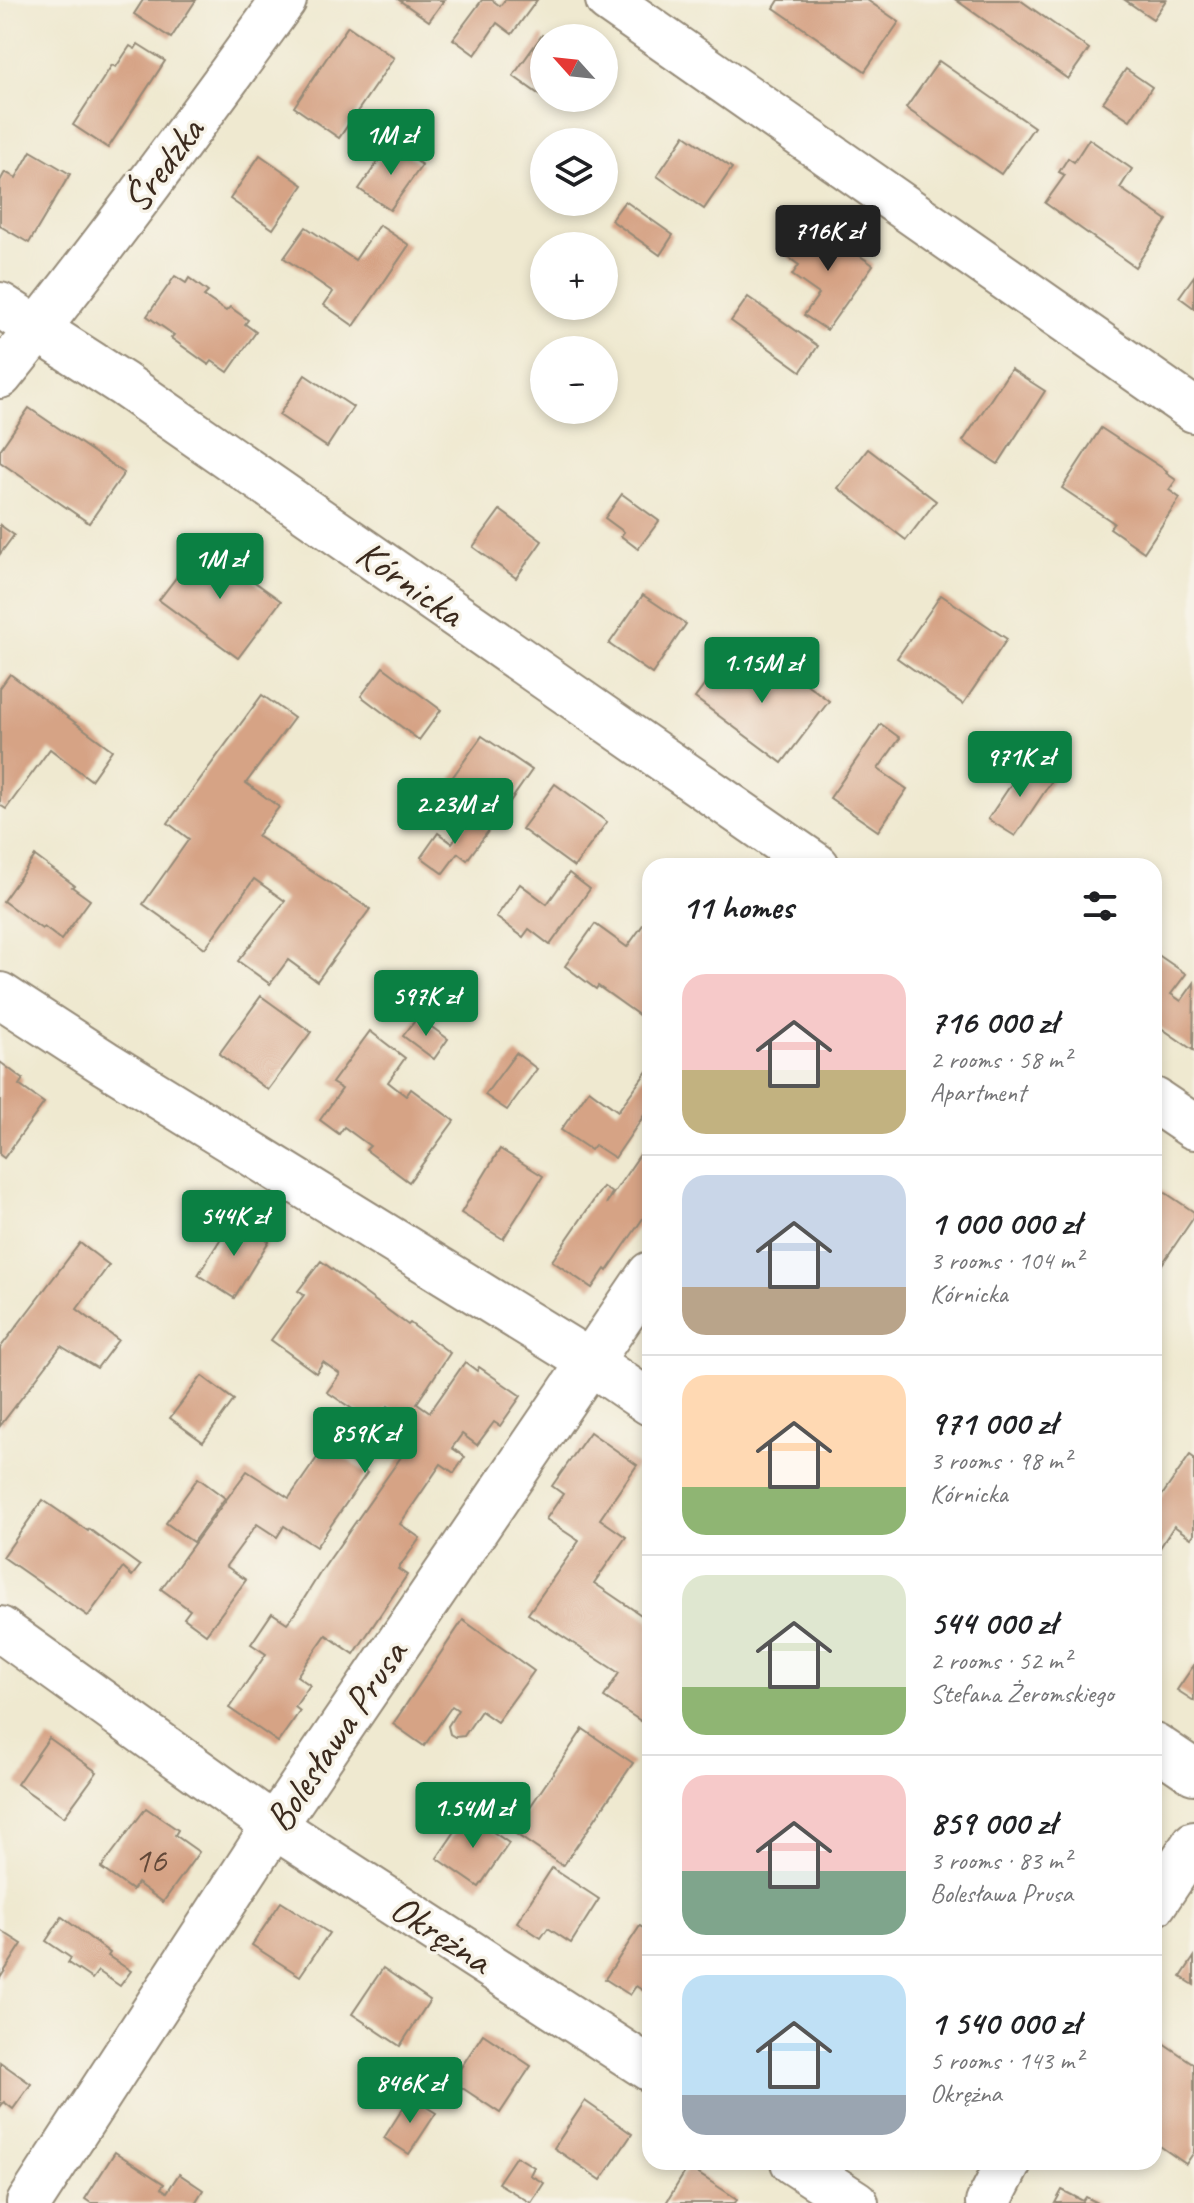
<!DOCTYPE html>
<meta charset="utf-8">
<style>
body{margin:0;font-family:Caveat,sans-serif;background:#f2f2f2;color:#202124;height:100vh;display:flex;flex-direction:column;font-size:30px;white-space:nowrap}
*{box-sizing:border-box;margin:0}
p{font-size:26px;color:#757577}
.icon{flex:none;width:44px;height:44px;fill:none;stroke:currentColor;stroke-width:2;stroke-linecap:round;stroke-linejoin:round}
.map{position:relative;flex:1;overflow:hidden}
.side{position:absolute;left:642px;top:858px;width:520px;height:1312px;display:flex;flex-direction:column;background:#fff;border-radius:24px;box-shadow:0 4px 12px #0003}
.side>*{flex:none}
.needle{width:52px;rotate:297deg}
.controls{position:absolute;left:530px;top:24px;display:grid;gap:16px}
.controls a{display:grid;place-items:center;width:88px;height:88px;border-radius:50%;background:#fff;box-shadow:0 4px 12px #0003;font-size:40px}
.price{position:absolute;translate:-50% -68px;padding:0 18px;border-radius:8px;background:#0b8043;color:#fff;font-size:26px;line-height:52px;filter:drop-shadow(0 2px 4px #0008)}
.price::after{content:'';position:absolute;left:50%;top:48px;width:24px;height:18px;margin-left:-12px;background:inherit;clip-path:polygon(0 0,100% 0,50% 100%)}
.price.selected{background:#222;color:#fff}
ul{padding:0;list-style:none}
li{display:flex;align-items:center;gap:24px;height:200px;padding:0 40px}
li+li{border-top:2px solid #e0e0e0}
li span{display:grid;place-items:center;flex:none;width:224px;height:160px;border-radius:24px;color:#555}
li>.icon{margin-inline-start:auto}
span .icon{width:96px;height:96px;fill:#fffc;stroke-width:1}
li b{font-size:34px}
h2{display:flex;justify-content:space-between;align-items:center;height:96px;padding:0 40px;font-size:34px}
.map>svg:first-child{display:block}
</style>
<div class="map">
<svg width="1194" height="2203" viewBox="0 0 1194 2203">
<rect width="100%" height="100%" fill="#f7f3e8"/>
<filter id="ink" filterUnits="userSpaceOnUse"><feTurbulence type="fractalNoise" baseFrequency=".0125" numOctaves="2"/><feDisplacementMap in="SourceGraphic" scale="16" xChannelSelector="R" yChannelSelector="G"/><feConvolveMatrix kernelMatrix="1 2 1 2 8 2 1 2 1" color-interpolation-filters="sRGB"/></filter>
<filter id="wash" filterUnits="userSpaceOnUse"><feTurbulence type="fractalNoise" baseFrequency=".006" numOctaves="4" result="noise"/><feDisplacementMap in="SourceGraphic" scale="32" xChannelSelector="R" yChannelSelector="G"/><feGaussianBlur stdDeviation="1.8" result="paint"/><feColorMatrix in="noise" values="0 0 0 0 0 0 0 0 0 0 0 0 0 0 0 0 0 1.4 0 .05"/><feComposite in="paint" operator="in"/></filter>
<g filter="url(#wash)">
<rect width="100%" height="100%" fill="#efe9d0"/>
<g id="blocks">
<g fill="#d6a385">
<polygon points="143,0 196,0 171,38 134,14"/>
<polygon points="399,0 444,0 429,21"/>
<polygon points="482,0 492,0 500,6 505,0 537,0 512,34 497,23 475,55 453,39"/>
<polygon points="779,0 867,0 899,22 865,71 774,8"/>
<polygon points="956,0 1020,0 1089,49 1068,79"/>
<polygon points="1125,0 1166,0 1153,19"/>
<polygon points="348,26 394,58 339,138 294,107"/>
<polygon points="542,35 544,37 544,98 513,76"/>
<polygon points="138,44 165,61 108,148 73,125 112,65 116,67 130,46 135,49"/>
<polygon points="939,61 1034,127 1001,174 906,108"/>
<polygon points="1126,69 1152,87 1130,120 1103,102"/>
<polygon points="685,135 732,168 704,209 657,176"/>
<polygon points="1089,139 1132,169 1120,188 1167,220 1135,267 1045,203 1065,175 1059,172 1068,158 1074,162"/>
<polygon points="391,143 422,165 390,210 359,189"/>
<polygon points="31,151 70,174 29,243 0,226 0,181 5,172 16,178"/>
<polygon points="260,155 303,185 273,229 230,199"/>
<polygon points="625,201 673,235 660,255 611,220"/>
<polygon points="813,223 873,265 827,330 804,315 819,294 792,275 799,265 788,257"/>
<polygon points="379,225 409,245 354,326 324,305 333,292 284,258 306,227 355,260"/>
<polygon points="175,276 186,283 189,278 208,292 204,296 226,311 230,307 248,320 245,324 256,332 228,372 212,361 209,365 171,338 174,335 147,316"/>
<polygon points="1194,276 1194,308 1179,297"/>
<polygon points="748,297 818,346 801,371 731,321"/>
<polygon points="1011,369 1045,391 998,464 963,441"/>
<polygon points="305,375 353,407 327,447 279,415"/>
<polygon points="29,408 124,473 89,523 0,462 0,450"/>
<polygon points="1101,428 1167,471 1166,473 1176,480 1169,490 1180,498 1144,552 1110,528 1114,523 1062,488"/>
<polygon points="868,449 936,501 906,540 838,488"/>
<polygon points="622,494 659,521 638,549 621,536 624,532 605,518"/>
<polygon points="500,510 542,541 516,578 473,547"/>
<polygon points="0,525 14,535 0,554"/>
<polygon points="202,544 281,601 238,658 159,600"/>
<polygon points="643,595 686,624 652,674 609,644"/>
<polygon points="941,595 1007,639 963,704 897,658"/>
<polygon points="729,652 776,686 788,670 829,701 782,763 695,698"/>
<polygon points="383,667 441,710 419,740 361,696"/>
<polygon points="10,674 112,750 91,780 50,749 6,809 0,805 0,688"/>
<polygon points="262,695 294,718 246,783 279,807 257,836 370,909 317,981 288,960 270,984 238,961 285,901 254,879 205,948 143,904 189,839 168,823"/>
<polygon points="881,724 900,738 878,769 907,789 878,831 830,798"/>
<polygon points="482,736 532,770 502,813 452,778"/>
<polygon points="1026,762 1053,779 1015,836 988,819"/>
<polygon points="555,784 607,822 574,867 522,829"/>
<polygon points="471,817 489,830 467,860 458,853 443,873 421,857 438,833 452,843"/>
<polygon points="35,856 74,885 72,887 90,900 61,940 44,927 42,929 3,901"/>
<polygon points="569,873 590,889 550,945 529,929 523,937 496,917 520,884 547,904"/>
<polygon points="650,915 650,1008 643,1018 598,986 596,989 565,966 595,924 627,947"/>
<polygon points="1154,952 1186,974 1171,994 1181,1001 1194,983 1193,1050 1154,1023"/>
<polygon points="261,996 311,1032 268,1090 219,1054"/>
<polygon points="418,1017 448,1039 434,1059 403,1036"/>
<polygon points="370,1031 405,1058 388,1082 406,1096 411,1089 454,1121 409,1182 366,1150 370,1146 344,1127 339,1134 320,1120 342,1089 332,1083"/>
<polygon points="516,1053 537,1069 507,1110 485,1095"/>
<polygon points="0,1062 23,1079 19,1085 44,1103 4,1158 0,1155"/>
<polygon points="650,1067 650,1113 647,1111 615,1158 595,1145 591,1150 561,1130 589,1090 618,1111"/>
<polygon points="650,1140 650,1208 607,1271 605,1269 592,1288 552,1261 603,1187 612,1193 606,1204"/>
<polygon points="500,1149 543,1176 503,1239 461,1213"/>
<polygon points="1154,1185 1194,1212 1194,1217 1154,1276"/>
<polygon points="233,1219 269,1241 234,1298 198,1275"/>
<polygon points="80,1243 109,1265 77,1309 118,1340 97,1368 61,1346 0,1426 0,1348"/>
<polygon points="321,1261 408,1325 410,1323 450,1353 417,1403 430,1412 465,1362 477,1371 479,1367 521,1396 500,1426 494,1422 477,1445 462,1434 452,1448 465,1457 454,1473 441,1464 400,1524 420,1538 398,1569 407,1575 354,1654 326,1635 297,1676 310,1685 295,1707 300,1711 278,1742 229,1708 266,1654 251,1644 272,1613 287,1623 295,1613 320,1573 410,1444 395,1433 405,1419 388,1406 375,1424 327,1392 340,1374 323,1362 316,1373 271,1340 304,1295 298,1291"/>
<polygon points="202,1376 234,1400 203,1442 170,1418"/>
<polygon points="590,1432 637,1465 600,1519 626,1537 594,1583 650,1621 650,1727 604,1697 619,1673 528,1614 579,1541 546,1519 563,1494 552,1486"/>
<polygon points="326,1445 367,1473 316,1547 284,1526 277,1537 257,1524 226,1566 246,1580 206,1634 184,1618 190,1610 161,1589 247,1471 289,1498"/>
<polygon points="1190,1455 1194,1458 1194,1534 1191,1538 1174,1526 1154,1557 1154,1507"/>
<polygon points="198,1478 225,1498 193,1542 166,1523"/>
<polygon points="43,1500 88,1531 89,1529 140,1566 132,1576 123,1568 88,1616 3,1557"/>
<polygon points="463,1620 534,1671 497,1722 481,1711 464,1736 455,1737 450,1734 448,1726 458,1710 452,1706 424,1746 393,1724"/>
<polygon points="1194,1665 1194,1701 1177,1690"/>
<polygon points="583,1729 633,1763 563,1866 513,1832"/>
<polygon points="49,1738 97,1772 64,1817 17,1784"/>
<polygon points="146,1808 178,1830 175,1835 199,1852 163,1902 137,1883 132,1890 101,1868"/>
<polygon points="467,1814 509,1843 479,1887 437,1858"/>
<polygon points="552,1868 599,1899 571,1943 548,1928 541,1938 517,1922"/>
<polygon points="281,1902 329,1933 300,1976 252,1945"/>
<polygon points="62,1917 110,1953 108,1956 131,1971 120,1986 98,1971 92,1979 68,1963 71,1958 46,1941"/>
<polygon points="640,1926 650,1933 650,1995 636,1986 630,1995 605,1979"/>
<polygon points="0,1930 22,1944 0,1978"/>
<polygon points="1194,1957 1194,1985 1181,1977"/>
<polygon points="383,1968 430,2000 400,2046 352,2014"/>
<polygon points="483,2034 531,2066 500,2113 452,2081"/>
<polygon points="1154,2037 1194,2064 1194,2152 1186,2164 1154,2142"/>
<polygon points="0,2062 31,2084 13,2109 4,2102 0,2107"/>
<polygon points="410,2097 436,2113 409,2154 384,2138"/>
<polygon points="585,2101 632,2134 601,2180 554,2148"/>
<polygon points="115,2152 164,2184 161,2188 167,2192 179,2174 203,2190 195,2203 91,2203 85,2199"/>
<polygon points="516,2156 534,2167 530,2175 544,2183 531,2203 498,2183"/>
<polygon points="688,2167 737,2199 735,2203 666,2203"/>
<polygon points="1062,2190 1083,2201 1086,2197 1098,2203 1055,2203"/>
</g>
</g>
</g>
<g filter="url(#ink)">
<use href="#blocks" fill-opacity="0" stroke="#958a77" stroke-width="2"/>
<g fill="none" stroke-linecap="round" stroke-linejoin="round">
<g stroke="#958a77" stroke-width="48">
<g id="minor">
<polyline points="608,0 1194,410"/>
<polyline points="0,305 123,384 817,866"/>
<path d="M 0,376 C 99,254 192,127 284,0"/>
<polyline points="0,995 105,1063 590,1362 650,1403"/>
<polyline points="1154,1100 1194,1127"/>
<polyline points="0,1629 274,1826 650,2069"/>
<polyline points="1154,1745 1194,1772"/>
<polyline points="1154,1904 1194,1844"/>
<polyline points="793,2162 856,2203"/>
<polyline points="29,2203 274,1826 650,1274"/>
<polyline points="988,2203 1009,2162"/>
</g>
</g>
<use href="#minor" stroke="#fff" stroke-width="44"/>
</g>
</g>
<g text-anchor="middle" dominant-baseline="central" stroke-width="7" stroke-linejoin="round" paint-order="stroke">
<g font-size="36" fill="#624838">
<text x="150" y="1860">16</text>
</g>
<g font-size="40" fill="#3b2a1e" stroke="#f7f3e8">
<text transform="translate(163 165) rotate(-53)">Średzka</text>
<text transform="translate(410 583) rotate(35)">Kórnicka</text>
<text transform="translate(336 1736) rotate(-56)">Bolesława Prusa</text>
<text transform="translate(441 1934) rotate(33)">Okrężna</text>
</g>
</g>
</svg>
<div class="controls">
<a><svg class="needle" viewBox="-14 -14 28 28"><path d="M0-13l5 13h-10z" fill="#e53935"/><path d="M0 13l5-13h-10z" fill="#757577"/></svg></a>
<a><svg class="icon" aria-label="layers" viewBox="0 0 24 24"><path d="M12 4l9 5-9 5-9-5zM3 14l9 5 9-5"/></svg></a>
<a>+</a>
<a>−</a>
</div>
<b class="price" style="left:391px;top:177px">1M zł</b>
<b class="price selected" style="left:828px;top:273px">716K zł</b>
<b class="price" style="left:220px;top:601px">1M zł</b>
<b class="price" style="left:762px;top:705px">1.15M zł</b>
<b class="price" style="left:1020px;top:799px">971K zł</b>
<b class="price" style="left:455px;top:846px">2.23M zł</b>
<b class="price" style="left:426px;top:1038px">597K zł</b>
<b class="price" style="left:234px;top:1258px">544K zł</b>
<b class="price" style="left:365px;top:1475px">859K zł</b>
<b class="price" style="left:473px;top:1850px">1.54M zł</b>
<b class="price" style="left:410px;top:2125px">846K zł</b>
<section class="side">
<h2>11 homes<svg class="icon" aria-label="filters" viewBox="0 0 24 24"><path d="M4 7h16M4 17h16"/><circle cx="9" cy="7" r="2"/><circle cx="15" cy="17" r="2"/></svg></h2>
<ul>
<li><span style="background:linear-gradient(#f6c9c9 60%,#c2b280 0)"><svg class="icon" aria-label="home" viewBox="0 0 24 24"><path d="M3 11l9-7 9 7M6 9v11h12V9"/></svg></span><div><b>716 000 zł</b><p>2 rooms · 58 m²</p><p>Apartment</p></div></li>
<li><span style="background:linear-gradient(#c9d6e8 70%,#b9a48a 0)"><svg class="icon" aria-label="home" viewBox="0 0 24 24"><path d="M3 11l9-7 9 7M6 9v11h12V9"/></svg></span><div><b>1 000 000 zł</b><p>3 rooms · 104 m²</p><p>Kórnicka</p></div></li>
<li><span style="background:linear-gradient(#ffd9b3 70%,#8fb573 0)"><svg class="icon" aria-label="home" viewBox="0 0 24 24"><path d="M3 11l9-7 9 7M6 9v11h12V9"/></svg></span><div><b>971 000 zł</b><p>3 rooms · 98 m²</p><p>Kórnicka</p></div></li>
<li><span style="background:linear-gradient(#dfe7d0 70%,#8fb573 0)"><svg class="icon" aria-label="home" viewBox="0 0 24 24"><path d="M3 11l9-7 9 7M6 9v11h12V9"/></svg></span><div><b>544 000 zł</b><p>2 rooms · 52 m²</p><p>Stefana Żeromskiego</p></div></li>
<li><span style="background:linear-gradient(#f6c9c9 60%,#7fa58c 0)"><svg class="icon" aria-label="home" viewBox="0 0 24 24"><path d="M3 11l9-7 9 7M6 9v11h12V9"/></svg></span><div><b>859 000 zł</b><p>3 rooms · 83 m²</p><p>Bolesława Prusa</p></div></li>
<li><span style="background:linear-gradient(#bfe0f5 75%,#9aa5b1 0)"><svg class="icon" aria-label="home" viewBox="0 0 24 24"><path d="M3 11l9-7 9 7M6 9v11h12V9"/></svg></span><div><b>1 540 000 zł</b><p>5 rooms · 143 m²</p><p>Okrężna</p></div></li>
</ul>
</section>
</div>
